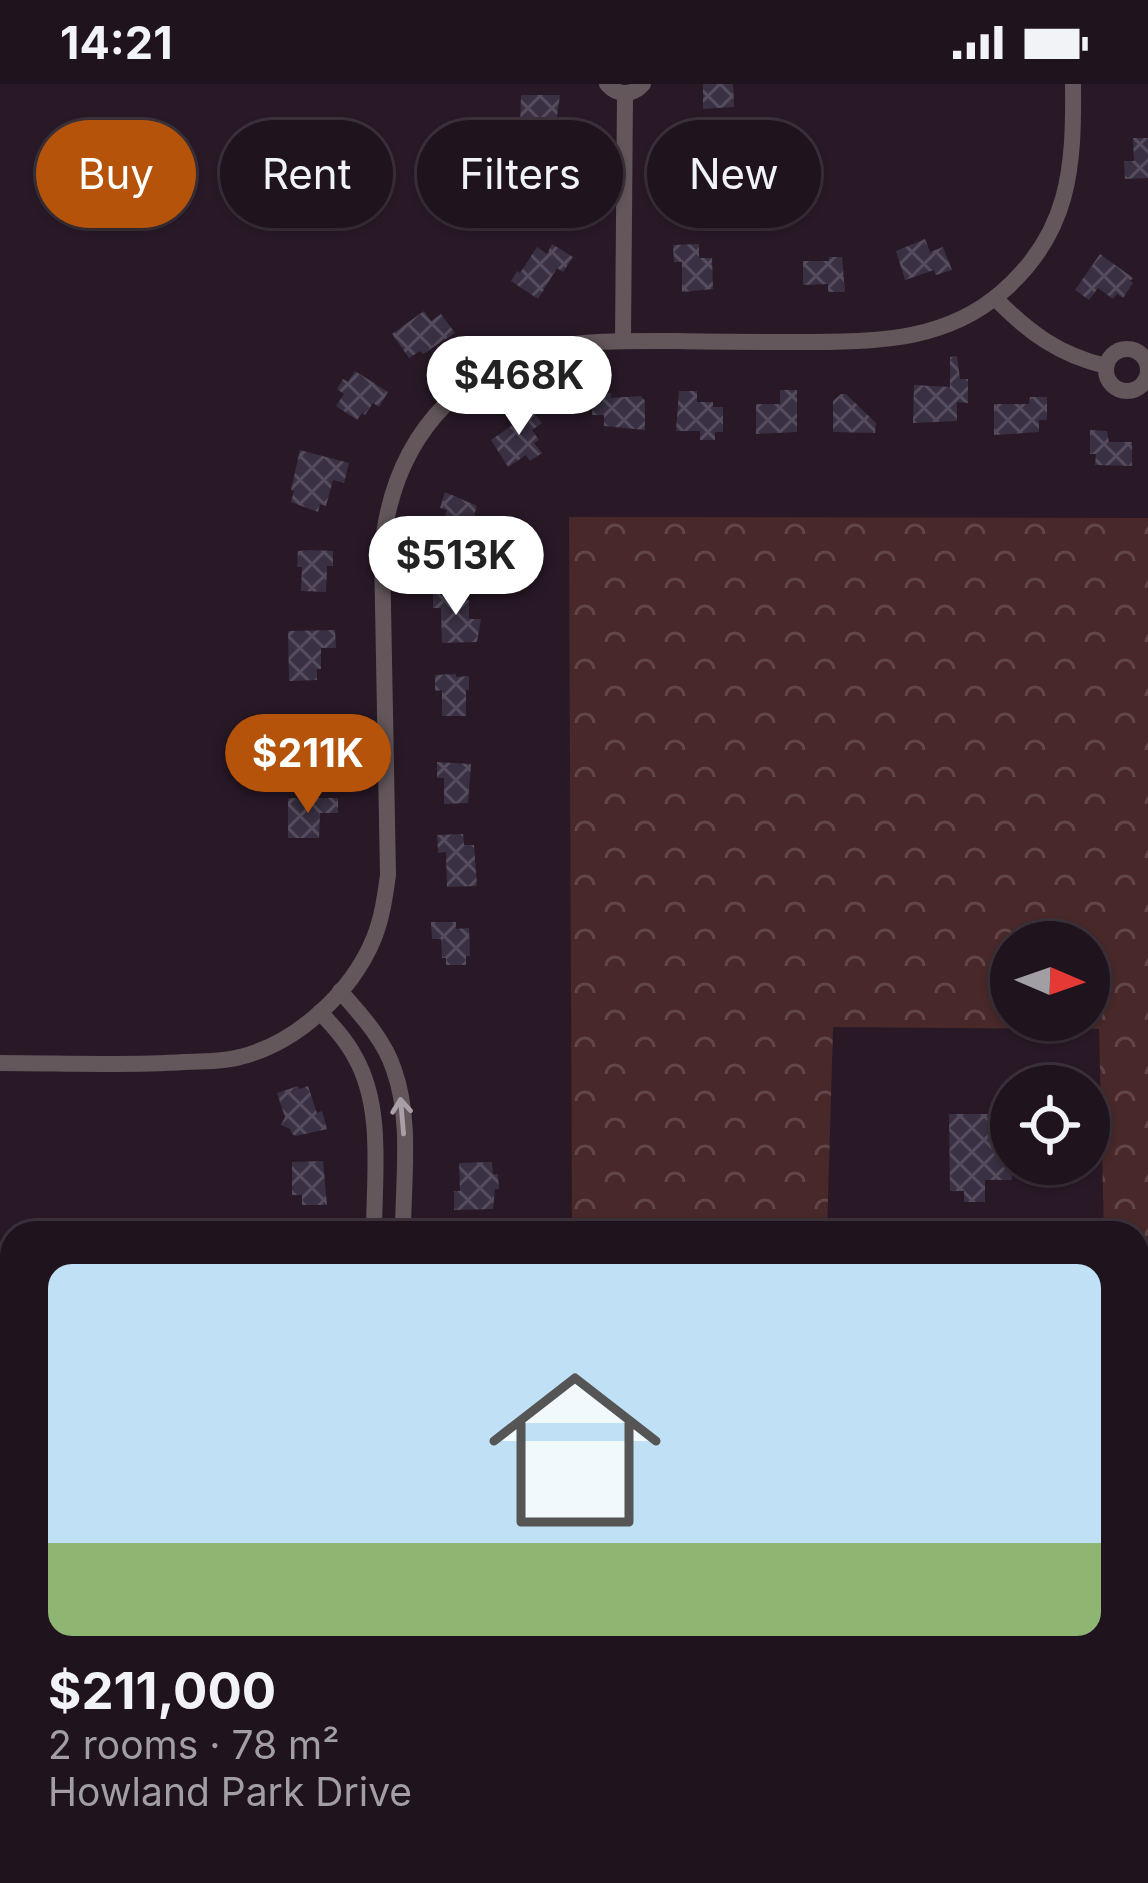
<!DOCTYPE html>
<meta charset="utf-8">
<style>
body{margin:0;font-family:Inter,sans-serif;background:#271c26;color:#f1f3f6;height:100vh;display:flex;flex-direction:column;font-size:45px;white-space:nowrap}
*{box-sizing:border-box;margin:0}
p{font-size:39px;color:#a19ea4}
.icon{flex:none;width:66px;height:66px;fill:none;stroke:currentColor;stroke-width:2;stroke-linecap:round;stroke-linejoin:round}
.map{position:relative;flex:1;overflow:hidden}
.side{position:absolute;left:0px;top:1137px;width:1149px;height:663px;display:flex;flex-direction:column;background:#1f131d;border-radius:36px 36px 0 0;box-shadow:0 3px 9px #0004,0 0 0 3px #3c323b}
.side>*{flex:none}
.top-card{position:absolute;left:36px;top:36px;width:1077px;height:108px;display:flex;gap:24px}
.needle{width:78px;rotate:92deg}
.controls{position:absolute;left:990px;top:837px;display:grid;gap:24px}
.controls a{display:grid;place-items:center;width:120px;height:120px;border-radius:50%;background:#1f131d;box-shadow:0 3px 9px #0004,0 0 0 3px #3c323b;font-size:60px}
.price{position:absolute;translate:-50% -102px;padding:0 27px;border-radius:42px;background:#fff;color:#222;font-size:39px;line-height:78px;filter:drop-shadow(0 3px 6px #0008)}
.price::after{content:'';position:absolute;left:50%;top:72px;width:36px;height:27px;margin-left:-18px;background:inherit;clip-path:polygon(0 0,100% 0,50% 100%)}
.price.active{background:#b45309;color:#fff}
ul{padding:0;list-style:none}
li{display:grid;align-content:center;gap:24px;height:636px;padding:0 48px}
li span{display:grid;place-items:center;height:372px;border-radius:24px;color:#555}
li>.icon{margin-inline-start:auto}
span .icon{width:216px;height:216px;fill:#fffc;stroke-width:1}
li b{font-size:51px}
.tag{padding:0 42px;border-radius:54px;background:#1f131d;box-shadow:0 3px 9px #0004,0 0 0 3px #3c323b;font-size:42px;line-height:108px}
.tag.active{background:#b45309;color:#fff}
.status{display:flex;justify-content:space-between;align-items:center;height:84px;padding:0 60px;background:#1f131d;direction:ltr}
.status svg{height:33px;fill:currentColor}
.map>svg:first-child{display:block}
</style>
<div class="status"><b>14:21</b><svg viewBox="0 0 49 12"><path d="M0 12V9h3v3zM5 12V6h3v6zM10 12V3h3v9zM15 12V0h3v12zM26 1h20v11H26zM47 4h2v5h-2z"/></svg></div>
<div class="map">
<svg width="1148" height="1799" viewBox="0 0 1148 1799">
<defs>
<pattern id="forest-crowns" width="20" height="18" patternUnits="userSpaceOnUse" patternTransform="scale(3)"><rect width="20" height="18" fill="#482829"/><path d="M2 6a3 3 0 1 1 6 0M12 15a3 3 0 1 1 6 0" fill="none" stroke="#624647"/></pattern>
<pattern id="building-cross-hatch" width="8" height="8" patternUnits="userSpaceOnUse" patternTransform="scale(3)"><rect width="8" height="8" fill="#393043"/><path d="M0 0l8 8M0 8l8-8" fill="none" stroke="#554d5d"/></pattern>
</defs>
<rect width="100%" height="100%" fill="#291927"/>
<g fill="url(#forest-crowns)" fill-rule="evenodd">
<path d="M 569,433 L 1148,434 L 1148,1162 L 1137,1162 L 1137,1149 L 1104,1149 L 1099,945 L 833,943 L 827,1149 L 572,1149 ZM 1011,858 L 1089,858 L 1089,936 L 1011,936 Z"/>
<polygon points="0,1226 12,1226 12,1788 456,1788 456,1799 0,1799"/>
</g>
<g fill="url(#building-cross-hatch)">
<polygon points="703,0 733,0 734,23 703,25"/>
<polygon points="521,11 560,11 556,39 545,39 545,47 520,45"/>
<polygon points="1133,54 1148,54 1148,94 1125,95 1124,77 1134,77"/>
<polygon points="683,67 718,72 718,115 710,115 710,119 695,119 695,114 689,115 689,109 687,109 687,87 675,87 675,71 683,71"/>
<polygon points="544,90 575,90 575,107 557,107 557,130 554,130 554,135 530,135 530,127 526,126 526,106 521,101 521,92"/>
<polygon points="925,155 930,168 943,163 952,186 936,191 934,186 905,196 896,167"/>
<polygon points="552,160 573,173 563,188 557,184 538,215 511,197 517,187 520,189 537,163 547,170"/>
<polygon points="699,160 699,174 712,174 713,205 682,208 682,178 674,178 673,161"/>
<polygon points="1100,170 1133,194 1130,197 1133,199 1123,214 1117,210 1113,215 1098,204 1089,216 1075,206"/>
<polygon points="829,173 842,173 845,208 828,208 828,200 803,201 803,177 829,177"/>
<polygon points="424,227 431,237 441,230 455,249 423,270 420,267 409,274 392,250"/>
<polygon points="957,272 960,295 968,295 968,319 957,318 957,337 913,339 914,301 950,303 950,273"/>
<polygon points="355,287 388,308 379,323 373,319 365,331 362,329 357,336 336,322 344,310 337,305 343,295 348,298"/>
<polygon points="780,306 797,306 797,348 756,350 756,320 780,320"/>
<polygon points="679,307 697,307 697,318 713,318 713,323 723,323 723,348 715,348 715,356 700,356 700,347 676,347"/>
<polygon points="593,309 611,309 611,314 641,312 645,317 645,346 604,342 604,331 592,331"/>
<polygon points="841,310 846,310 876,339 875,349 833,348 833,317"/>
<polygon points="1030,313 1047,313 1047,336 1039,336 1039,348 994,351 994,320 1029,320"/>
<polygon points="529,322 542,339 532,346 539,356 534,359 542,369 530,377 526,371 508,383 491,356 518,337 514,331"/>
<polygon points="1090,346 1107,347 1109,358 1132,358 1132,382 1095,381 1096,370 1090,370"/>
<polygon points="300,366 349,379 344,399 333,396 326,422 320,420 318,428 291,418 294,407 291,406"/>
<polygon points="445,408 477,422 474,431 480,433 475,445 467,442 461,458 438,450 447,426 440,424"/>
<polygon points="310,466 333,467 333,482 327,482 326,508 301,507 302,483 297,483 298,467"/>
<polygon points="433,506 458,506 459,517 469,516 469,535 481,535 477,558 442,559 441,524 433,524"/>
<polygon points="335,546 336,564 321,564 321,585 317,585 317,596 289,597 288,547"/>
<polygon points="456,590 456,593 469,592 469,606 466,606 466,632 442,632 442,606 435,607 435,591"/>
<polygon points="303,632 337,632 337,648 333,648 330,674 306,675"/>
<polygon points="437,678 471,680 468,719 444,720 444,694 437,694"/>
<polygon points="288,714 338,714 338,729 320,729 319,754 288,754"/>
<polygon points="463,750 464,761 474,761 477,802 447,803 446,768 438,769 437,751"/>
<polygon points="431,838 456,838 456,845 469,844 470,872 466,872 466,881 446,881 446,874 442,874 441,855 432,855"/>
<polygon points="298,1002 299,1005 308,1002 317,1029 322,1027 327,1045 296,1052 292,1050 290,1045 281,1041 285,1033 277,1009"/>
<polygon points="994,1026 1011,1026 1012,1096 985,1096 985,1118 964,1118 964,1107 950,1107 949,1030 994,1030"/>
<polygon points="323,1077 327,1121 302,1121 302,1111 292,1111 292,1078"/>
<polygon points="492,1078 493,1091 498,1090 499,1105 495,1105 493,1125 454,1126 454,1107 460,1107 459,1079"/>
</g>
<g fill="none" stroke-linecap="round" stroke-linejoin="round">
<g stroke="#6a5c68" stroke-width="3" stroke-dasharray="6 6" stroke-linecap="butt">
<polyline points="0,1159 12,1159"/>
<polyline points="919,1788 930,1799"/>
</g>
<g stroke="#63575b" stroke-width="16">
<path d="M 607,0 C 618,12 632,12 643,0"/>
<path d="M 995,214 C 1028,248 1059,271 1106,282"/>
<polyline points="623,257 625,10"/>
<circle cx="1127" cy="286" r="21"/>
<path d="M 340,907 C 361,931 384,955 394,986 C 412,1036 403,1097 403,1149"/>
<path d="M 320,928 C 333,942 346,956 355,973 C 384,1024 374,1092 374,1149"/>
<path d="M 0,979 C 61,979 124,982 185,978 C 203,977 223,978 240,973 C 297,959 352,908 374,854 C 382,834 385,813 388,791 L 382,467 C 387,411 405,361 446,320 C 513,253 588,257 676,257 C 722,258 768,258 813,258 C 882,258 948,255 1002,208 C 1070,149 1074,84 1073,0"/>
<polyline points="1137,1368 1148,1366"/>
<polyline points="1137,1420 1148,1411"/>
<polyline points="1137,1464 1148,1479"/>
<polyline points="1137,1662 1148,1636"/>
<polyline points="588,1788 589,1799"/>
<polyline points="1080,1799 1085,1788"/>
</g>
<g stroke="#63575b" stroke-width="21">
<polyline points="1137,1197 1148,1197"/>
<polyline points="0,1200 12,1200"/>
</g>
</g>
<defs><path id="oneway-shaft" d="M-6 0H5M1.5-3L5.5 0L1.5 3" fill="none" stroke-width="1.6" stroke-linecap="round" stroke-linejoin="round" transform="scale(3)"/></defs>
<use stroke="#aa9fa6" href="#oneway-shaft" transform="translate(402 1032) rotate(-95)"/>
</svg>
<div class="controls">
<a><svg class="needle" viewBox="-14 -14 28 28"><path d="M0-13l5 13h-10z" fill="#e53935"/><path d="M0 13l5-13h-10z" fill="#a19ea4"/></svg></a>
<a><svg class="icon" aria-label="locate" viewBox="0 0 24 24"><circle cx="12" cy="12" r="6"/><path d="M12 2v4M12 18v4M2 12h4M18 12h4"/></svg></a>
</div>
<b class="price" style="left:519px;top:354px">$468K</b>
<b class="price" style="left:456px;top:534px">$513K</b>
<b class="price active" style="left:308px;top:732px">$211K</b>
<div class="top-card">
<a class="tag active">Buy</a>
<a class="tag">Rent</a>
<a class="tag">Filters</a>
<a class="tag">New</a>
</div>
<section class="side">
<ul>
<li><span style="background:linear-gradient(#bfe0f5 75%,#8fb573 0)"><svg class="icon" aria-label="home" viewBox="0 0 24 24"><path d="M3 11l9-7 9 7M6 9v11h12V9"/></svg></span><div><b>$211,000</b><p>2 rooms · 78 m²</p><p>Howland Park Drive</p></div></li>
</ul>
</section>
</div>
